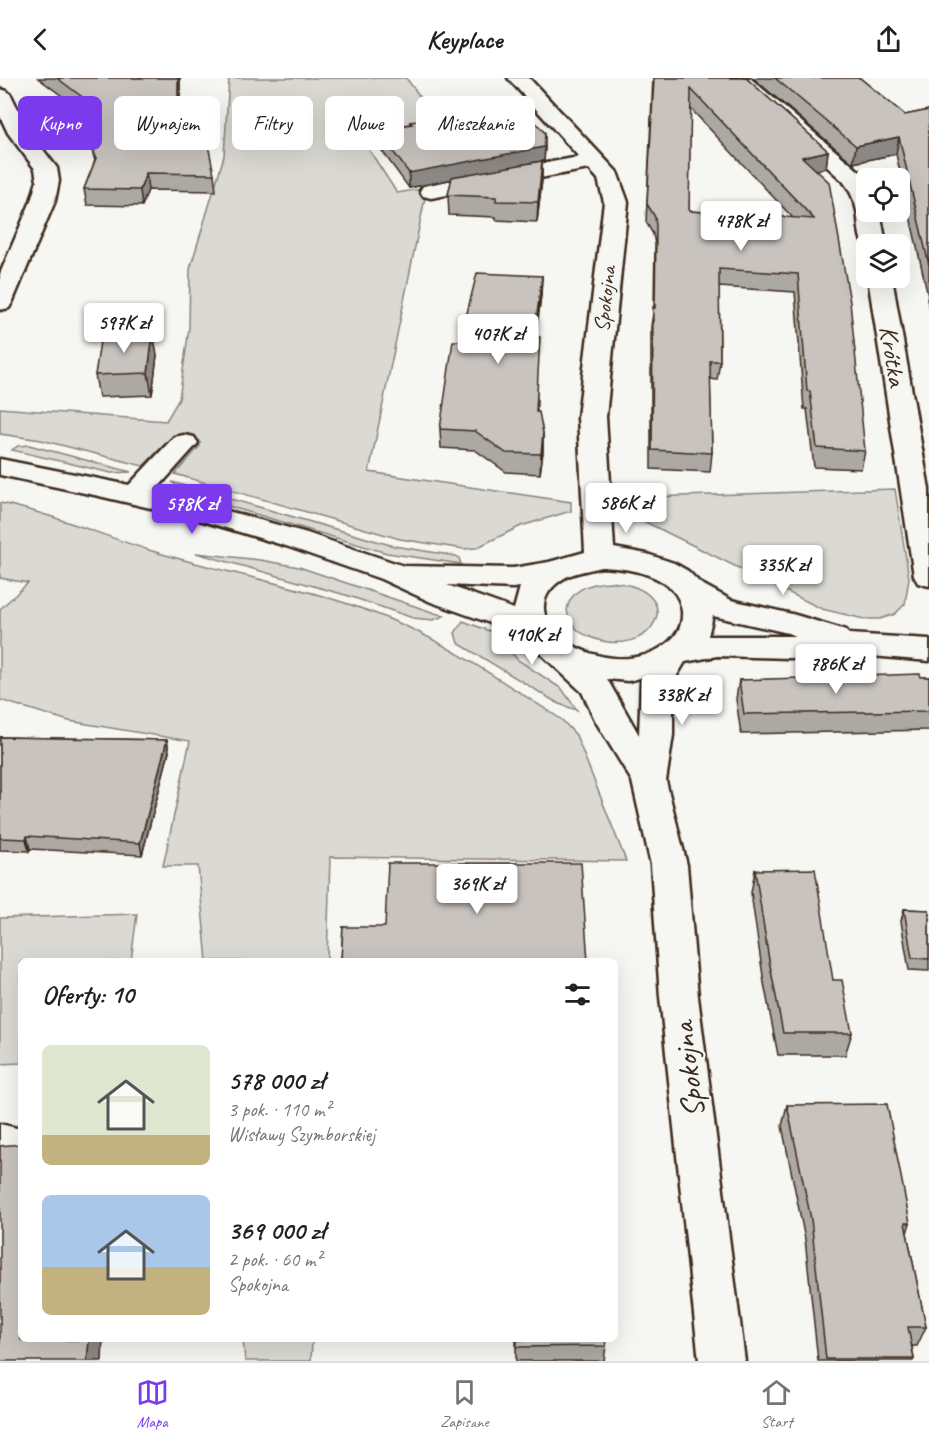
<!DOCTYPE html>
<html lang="pl">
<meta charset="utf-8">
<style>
body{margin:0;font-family:Caveat,sans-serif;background:#f6f6f6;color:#202124;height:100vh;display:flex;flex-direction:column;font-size:22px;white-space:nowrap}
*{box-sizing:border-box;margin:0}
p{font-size:20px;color:#757577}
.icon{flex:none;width:33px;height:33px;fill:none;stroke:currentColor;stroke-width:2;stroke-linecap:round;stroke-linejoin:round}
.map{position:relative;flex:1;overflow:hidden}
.drawer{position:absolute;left:18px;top:880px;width:600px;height:384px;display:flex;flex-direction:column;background:#fff;border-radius:9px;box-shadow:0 6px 24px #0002}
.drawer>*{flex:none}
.top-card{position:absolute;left:18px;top:18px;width:600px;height:54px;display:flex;gap:12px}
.tools{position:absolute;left:856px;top:90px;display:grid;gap:12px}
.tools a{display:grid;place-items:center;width:54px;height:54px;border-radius:9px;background:#fff;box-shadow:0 6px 24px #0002;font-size:30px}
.price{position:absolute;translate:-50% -51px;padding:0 14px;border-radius:6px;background:#fff;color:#222;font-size:20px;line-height:39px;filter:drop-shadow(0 2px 3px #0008)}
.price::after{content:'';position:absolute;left:50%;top:36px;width:18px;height:14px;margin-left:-9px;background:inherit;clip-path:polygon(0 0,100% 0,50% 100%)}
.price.current{background:#7c3aed;color:#fff}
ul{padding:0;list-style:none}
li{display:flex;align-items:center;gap:18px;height:150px;padding:0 24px}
li span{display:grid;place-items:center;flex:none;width:168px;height:120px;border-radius:9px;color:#555}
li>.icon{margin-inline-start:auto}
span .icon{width:72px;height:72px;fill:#fffc;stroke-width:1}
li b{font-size:26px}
h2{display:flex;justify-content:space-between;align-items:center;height:72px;padding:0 24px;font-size:26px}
.pill{padding:0 21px;border-radius:9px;background:#fff;box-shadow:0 6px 24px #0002;font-size:21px;line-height:54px}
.pill.current{background:#7c3aed;color:#fff}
header{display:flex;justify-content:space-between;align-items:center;height:78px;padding:0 24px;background:#fff;font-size:27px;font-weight:800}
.dock{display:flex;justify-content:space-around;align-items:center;height:84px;border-top:2px solid #e0e0e0;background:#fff;font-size:16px;color:#757577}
.dock a{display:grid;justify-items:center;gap:3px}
.dock .current{color:#7c3aed}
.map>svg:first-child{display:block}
</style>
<header><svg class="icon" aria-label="back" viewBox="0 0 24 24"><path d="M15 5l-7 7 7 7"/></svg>Keyplace<svg class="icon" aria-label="share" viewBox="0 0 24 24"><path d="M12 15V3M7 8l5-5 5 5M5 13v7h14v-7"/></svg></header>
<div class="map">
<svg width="929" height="1283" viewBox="0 0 929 1283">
<rect width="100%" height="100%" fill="#f6f6f2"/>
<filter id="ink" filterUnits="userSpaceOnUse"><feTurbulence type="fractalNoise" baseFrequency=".0167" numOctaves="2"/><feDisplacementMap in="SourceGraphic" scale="12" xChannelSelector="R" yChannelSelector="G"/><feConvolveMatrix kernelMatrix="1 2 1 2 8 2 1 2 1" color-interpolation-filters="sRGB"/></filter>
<g filter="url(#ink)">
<g fill="#dad9d3" stroke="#8a8278" stroke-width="1.5">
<polygon points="229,0 406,0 441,46 362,61 397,115 421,111 425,120 369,394 571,424 571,433 521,448 476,470 464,471 400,461 175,396 200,368 170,361 143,388 41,362 0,356 0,330 166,343 179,321 189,250 190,191 224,78"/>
<polygon points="29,367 131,394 111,395 12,372 18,368"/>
<polygon points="172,404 394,468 456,478 459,480 461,486 387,475 184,415"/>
<polygon points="895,411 909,500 905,526 895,536 880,541 864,541 822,531 625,434 622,420"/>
<path d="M 0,425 C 54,436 100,457 152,473 C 234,498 322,511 401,546 C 453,569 502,604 550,634 L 562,642 L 576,657 L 626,783 L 330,779 L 327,883 L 207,883 L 198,788 L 163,788 L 190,663 L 69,643 L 0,622 L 0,531 L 28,505 L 0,500 Z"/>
<polygon points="196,475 260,482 299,489 444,538 433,542 413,540 349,518"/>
<path d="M 610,504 C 693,511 653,585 590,559 C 577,554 569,545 567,532 C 570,511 591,505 610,504 Z"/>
<polygon points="463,543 492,554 518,582 562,611 577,632 559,626 458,565 455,555"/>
<polygon points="137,836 131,883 21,884 21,985 0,986 0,840"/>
<polygon points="243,1262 312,1262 311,1283 245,1283"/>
</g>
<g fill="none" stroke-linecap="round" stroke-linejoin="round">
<g stroke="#3b2a1e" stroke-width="5">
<g id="minor">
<path d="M 508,0 L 529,0 L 617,94 L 628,124 L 606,339 L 614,470 L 647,476 L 674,485 L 688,493 L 700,505 L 731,522 L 792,536 L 846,552 L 849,556 L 929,561 L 929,583 L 860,577 L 790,580 L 717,578 L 685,584 L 673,604 L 673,657 L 666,703 L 687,787 L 698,919 L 745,1283 L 699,1283 L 660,919 L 651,787 L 632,703 L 596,644 L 582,614 L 526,562 L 490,545 L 431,524 L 381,501 L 286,468 L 189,439 L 99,418 L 0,397 L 0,381 L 129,407 L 174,359 L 184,357 L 194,359 L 198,365 L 155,413 L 307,455 L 404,488 L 513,490 L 549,484 L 585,474 L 578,339 L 604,124 L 598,101 L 589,91 L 431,120 L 423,118 L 420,113 L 423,108 L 431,106 L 579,79 ZM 601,489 C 630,490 678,497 682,533 C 683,548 677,558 665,567 C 606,610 497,539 566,499 C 576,494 590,492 601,489 ZM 447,507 L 513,510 L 520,509 L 514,531 ZM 713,538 L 788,555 L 796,558 L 708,558 ZM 644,599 L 641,604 L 639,657 L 607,601 L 628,603 Z"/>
<path d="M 728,0 L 750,0 L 859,93 L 867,104 L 867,134 L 880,134 L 886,166 L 867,166 L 866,171 C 858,161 859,145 857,133 C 855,123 850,112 843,103 Z"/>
<polygon points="0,11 7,13 11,17 29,53 57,90 59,103 55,123 12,225 9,230 0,232 0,196 31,123 37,103 35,91 8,55 0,38"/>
<polygon points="868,200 892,200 929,411 929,508 918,505 914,498"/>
<polygon points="0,1046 21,1051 21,1077 0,1082"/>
</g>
</g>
<use href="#minor" fill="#f6f6f2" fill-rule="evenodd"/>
</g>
<g fill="#aca8a3" stroke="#3b2a1e" stroke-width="1.5" fill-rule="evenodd">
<polygon points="38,0 180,0 180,60 214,96 216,113 148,112 142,128 87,127 84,111 95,83 83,42 82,33"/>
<path d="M 653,0 L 746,0 L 828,73 L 826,90 L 817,92 L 865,373 L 861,391 L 814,389 L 807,331 L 804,331 L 795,214 L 719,209 L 720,283 L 717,302 L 710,301 L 712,375 L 710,394 L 651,391 L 651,248 L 654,229 L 655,166 L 653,156 L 646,144 ZM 690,30 L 793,140 L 689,133 Z"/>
<polygon points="753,0 860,0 905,37 929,32 929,230 927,221 928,218 896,76 853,85"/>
<polygon points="437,35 481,37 545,69 544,83 542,83 542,102 537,144 496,142 496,139 449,137 448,117 452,101 409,110 377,66 377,52 410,46 410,44 437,39"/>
<polygon points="542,198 541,217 536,259 537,334 543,355 543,374 540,396 506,394 475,372 441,370 440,351 460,263"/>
<polygon points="157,277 152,317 99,319 95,297"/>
<polygon points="929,599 929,652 741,656 736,621 739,602"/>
<polygon points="0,659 167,662 169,674 142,777 30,771 29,773 0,772"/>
<polygon points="755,792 833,902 852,955 845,977 778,977 764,905 751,815"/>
<polygon points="904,831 929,832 929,893 909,892 901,843"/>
<polygon points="343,849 588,884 341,884"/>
<polygon points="787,1027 910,1145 907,1155 926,1249 917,1268 912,1268 914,1281 913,1283 818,1283 805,1161 782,1048"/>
<polygon points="516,1262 605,1262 606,1268 604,1283 516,1283"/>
</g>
<g fill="#8c8885" stroke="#3b2a1e" stroke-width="1.5">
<polygon points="178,0 180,0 180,76 178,60"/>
<polygon points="545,55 545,69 544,83 542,83 542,102 537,144 538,124 542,83 409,110 409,95"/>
<polygon points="899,59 896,76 853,85 856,68"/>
<polygon points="828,73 826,90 800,96 802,79"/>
<polygon points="146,95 148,112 142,128 140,112"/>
<polygon points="542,198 541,217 533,278 534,259"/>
<polygon points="153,255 157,277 152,317 148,295"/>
<polygon points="543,355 543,374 540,396 541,376"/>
<polygon points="167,662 169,674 142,777 140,765"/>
<polygon points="27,758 30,771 29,773 26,761"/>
<polygon points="89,1262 103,1262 102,1283 87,1283"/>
</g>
<g fill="#c8c3be" stroke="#3b2a1e" stroke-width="1.5" fill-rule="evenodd">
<polygon points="57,0 178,0 178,60 206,57 214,96 146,95 140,112 84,111 96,80 81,26 97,30"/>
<path d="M 654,0 L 746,0 L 828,73 L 802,79 L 829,104 L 850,224 L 865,373 L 817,370 L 810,313 L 807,313 L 798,196 L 719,191 L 720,283 L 710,283 L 712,375 L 652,372 L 653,229 L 655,230 L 656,148 L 655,139 L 647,126 ZM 691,11 L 814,141 L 689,133 Z"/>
<polygon points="775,0 860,0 905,37 929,32 929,187 899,59 856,68"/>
<polygon points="473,28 481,37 523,30 545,55 544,69 409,95 377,52 412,46 410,44 439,39 437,35"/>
<polygon points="542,83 538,124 496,123 496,119 448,117 452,99"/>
<polygon points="477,195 542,198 534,259 540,259 536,334 539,334 543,355 541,376 506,375 475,353 440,351 453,263 460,263"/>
<polygon points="153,255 148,295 95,297 101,257"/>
<polygon points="920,596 921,599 929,599 929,633 744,636 739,602"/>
<polygon points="0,659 167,662 140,765 27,758 26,761 0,760"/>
<polygon points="388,785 581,785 588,884 387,884 341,882 343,849 385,849"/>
<polygon points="815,791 833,902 842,902 852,955 783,955 769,882 755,792"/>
<polygon points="904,831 929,832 929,881 912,880"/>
<polygon points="887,1026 910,1145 905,1145 926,1249 908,1249 914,1281 826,1281 811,1141 787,1027"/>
<polygon points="21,1066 21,1262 89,1262 87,1283 0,1283 0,1068"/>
<polygon points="517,1262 605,1262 606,1268 517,1269"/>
</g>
</g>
<g text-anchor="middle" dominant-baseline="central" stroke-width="4.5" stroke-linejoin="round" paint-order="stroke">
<g font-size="22" fill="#3b2a1e" stroke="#f6f6f2">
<text transform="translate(605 221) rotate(-84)">Spokojna</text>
</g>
<g font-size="26" fill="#3b2a1e" stroke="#f6f6f2">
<text transform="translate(893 278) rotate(81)">Krótka</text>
</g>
<g font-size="32" fill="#3b2a1e" stroke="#f6f6f2">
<text transform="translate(688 992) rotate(-97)">Spokojna</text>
</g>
</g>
</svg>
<div class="tools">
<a><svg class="icon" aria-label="locate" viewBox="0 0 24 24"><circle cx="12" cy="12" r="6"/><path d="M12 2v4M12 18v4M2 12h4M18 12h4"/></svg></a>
<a><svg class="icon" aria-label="layers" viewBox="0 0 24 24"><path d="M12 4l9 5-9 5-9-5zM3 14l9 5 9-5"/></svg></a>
</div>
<b class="price" style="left:741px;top:174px">478K zł</b>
<b class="price" style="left:124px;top:276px">597K zł</b>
<b class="price" style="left:498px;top:287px">407K zł</b>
<b class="price" style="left:626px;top:456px">586K zł</b>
<b class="price current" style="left:192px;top:457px">578K zł</b>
<b class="price" style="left:783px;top:518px">335K zł</b>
<b class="price" style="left:532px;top:588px">410K zł</b>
<b class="price" style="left:836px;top:617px">786K zł</b>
<b class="price" style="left:682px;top:648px">338K zł</b>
<b class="price" style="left:477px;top:837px">369K zł</b>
<div class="top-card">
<a class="pill current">Kupno</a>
<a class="pill">Wynajem</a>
<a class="pill">Filtry</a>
<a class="pill">Nowe</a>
<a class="pill">Mieszkanie</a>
</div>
<section class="drawer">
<h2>Oferty: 10<svg class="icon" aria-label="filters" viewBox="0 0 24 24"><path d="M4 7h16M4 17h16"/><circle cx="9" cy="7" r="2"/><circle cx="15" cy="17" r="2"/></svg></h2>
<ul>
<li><span style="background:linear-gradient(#dfe7d0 75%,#c2b280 0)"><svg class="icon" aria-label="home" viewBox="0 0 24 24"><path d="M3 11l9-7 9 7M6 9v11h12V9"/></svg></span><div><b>578 000 zł</b><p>3 pok. · 110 m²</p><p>Wisławy Szymborskiej</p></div></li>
<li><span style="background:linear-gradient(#a9c7e8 60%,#c2b280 0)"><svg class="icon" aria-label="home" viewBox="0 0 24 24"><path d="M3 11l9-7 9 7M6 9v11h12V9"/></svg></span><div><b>369 000 zł</b><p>2 pok. · 60 m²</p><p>Spokojna</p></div></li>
</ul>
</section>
</div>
<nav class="dock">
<a class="current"><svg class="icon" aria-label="map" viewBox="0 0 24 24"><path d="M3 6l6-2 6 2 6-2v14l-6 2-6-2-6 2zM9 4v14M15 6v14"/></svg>Mapa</a>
<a><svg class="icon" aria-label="saved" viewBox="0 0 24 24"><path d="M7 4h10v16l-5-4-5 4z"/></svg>Zapisane</a>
<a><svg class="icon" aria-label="home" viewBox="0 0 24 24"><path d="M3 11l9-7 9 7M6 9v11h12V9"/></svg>Start</a>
</nav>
